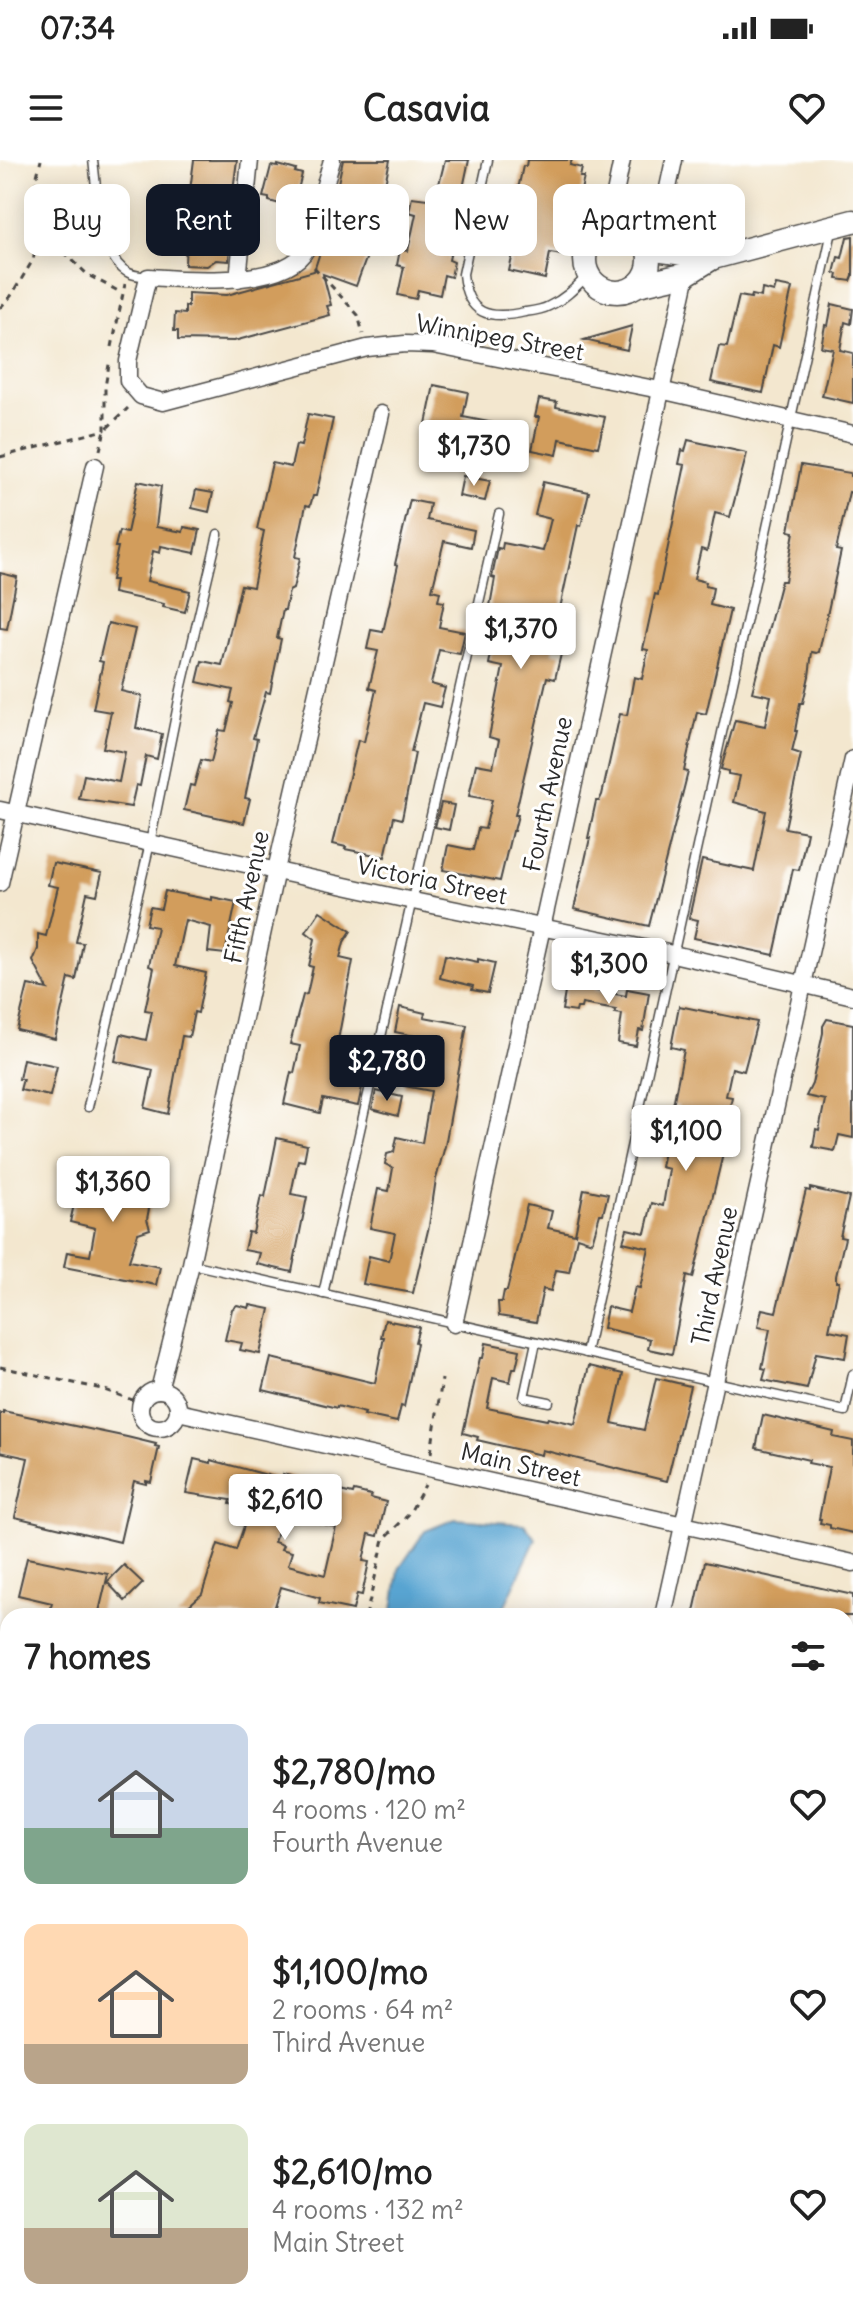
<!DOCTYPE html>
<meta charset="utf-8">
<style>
body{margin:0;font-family:Delius,sans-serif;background:#f6f6f6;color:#222;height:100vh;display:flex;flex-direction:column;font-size:30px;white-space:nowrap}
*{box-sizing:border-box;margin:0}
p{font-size:26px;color:#767676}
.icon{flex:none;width:44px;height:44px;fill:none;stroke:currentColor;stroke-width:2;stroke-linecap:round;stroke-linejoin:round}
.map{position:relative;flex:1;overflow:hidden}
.panel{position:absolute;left:0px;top:1448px;width:854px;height:712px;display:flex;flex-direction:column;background:#fff;border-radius:24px 24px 0 0;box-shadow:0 4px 20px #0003}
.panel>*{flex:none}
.top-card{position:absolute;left:24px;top:24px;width:806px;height:72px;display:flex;gap:16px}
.price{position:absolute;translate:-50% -68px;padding:0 18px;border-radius:8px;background:#fff;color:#222;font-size:26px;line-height:52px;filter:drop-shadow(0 2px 4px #0008)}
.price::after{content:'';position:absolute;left:50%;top:48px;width:24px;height:18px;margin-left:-12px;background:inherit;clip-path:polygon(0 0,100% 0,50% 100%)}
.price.active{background:#111827;color:#fff}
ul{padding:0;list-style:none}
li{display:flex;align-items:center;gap:24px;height:200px;padding:0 24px}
li span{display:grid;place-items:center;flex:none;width:224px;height:160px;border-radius:16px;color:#555}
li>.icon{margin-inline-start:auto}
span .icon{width:96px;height:96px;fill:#fffc;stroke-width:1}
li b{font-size:34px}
h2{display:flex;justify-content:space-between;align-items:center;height:96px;padding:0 24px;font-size:34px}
.pill{padding:0 28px;border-radius:16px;background:#fff;box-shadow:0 4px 20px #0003;font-size:28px;line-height:72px}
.pill.active{background:#111827;color:#fff}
.status{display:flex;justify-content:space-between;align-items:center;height:56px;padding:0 40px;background:#fff;direction:ltr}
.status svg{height:22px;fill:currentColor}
header{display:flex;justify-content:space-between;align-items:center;height:104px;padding:0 24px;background:#fff;font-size:36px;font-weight:800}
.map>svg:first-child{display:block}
</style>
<div class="status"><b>07:34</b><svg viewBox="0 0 49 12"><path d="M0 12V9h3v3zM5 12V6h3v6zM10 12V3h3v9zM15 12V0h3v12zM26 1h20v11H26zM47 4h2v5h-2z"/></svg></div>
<header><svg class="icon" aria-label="menu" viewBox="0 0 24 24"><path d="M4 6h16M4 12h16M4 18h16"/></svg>Casavia<svg class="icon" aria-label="heart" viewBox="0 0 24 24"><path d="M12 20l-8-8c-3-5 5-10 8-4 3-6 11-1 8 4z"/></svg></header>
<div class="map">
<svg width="853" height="2160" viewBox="0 0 853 2160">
<rect width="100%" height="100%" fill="#fff"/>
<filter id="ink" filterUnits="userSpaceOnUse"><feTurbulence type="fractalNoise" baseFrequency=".0125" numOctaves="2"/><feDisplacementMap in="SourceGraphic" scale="16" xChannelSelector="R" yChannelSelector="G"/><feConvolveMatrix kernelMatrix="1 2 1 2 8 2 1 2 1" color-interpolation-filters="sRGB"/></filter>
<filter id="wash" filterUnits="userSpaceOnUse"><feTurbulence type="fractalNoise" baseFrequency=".006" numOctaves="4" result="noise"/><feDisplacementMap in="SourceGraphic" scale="32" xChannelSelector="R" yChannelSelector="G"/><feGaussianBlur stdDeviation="1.8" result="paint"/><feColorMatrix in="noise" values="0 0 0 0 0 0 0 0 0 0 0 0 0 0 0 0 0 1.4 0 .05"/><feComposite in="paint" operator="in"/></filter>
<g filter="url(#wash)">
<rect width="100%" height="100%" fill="#f3e7cf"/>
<g fill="#58a4d1" stroke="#42687e" stroke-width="2">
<polygon points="455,1359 524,1364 536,1379 500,1456 392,1456 399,1409 425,1371"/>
<polygon points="8,2055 8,2152 28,2152 23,2160 0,2160 0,2070"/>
</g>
<g id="blocks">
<g fill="#d29d5c" fill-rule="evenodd">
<polygon points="194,0 237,0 230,54 231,54 229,101 216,100 207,106 185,105 187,53"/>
<polygon points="343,0 390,0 373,80 356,126 323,114 331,145 327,146 330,155 234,181 178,180 178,171 174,171 175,153 185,154 185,146 188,147 188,133 227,135 314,111 333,52 332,51"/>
<polygon points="445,0 469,0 459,47 466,49 463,63 457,62 449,100 454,102 451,117 444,115 440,135 418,130 416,139 398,135 404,107 397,105 400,90 408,91 416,54 409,52 412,37 435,40"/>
<polygon points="527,0 572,0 570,5 582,8 580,17 584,17 569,84 564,83 562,95 550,93 545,119 509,111 514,89 509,88 512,72 509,71 523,6 526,6"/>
<polygon points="278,5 296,10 295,12 302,14 294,45 287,43 287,46 269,41 269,38 263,37 271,6 278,7"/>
<polygon points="853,76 853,116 851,121 837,119 838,114 834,113 838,97 842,98 847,77"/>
<polygon points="776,125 792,128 779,187 773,185 763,233 711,222 719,186 727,187 739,136 751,138 752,135 761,137 762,129 774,132"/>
<polygon points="832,144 853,149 851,164 845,162 840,190 853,193 853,243 822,236 833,189 821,187 825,165 828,166"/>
<polygon points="632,166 627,190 584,180"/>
<polygon points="434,225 468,232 463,257 499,264 494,285 425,269"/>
<polygon points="539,239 557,242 556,247 605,257 598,287 560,279 557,295 532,290 539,257 535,257"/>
<polygon points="308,254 333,259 316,336 313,336 310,346 306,345 295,397 300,398 293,429 289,431 285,450 283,450 277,478 281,479 273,518 270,533 266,532 253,578 257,579 245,638 250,639 244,663 184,650 190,625 194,626 201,600 211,602 219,570 226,571 233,543 230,542 233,530 197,522 202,501 222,505 241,425 253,427 264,371 257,369 272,303 291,307 296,285 301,286"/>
<polygon points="688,280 747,293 730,357 715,353 707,391 701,389 694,419 706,422 705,426 713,428 710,445 730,450 706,554 697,552 684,611 688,612 649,766 574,749 590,678 588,678 596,641 599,641 602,635 620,554 627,555 634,517 642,519 648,490 643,489 655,434 658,435 685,305 679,304 682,290 685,291"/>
<polygon points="801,305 850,313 850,316 853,316 853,333 849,332 836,390 841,391 819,492 817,493 812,492 809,516 803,543 800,543 795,571 797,571 792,591 801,594 785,668 807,672 799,710 793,709 774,795 694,778 698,760 689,758 702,700 754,711 766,651 734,642 740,616 728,614 728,611 721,609 735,560 765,566 771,536 752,532 781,421 785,421 794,372 789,371"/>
<polygon points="463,316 490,321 485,341 459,336"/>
<polygon points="138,321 161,326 156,367 183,372 184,367 200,370 195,393 161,386 160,393 153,391 147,421 190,431 185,452 163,447 164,444 113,433 115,420 111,420 118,387 115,387 119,371 127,373"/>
<polygon points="543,322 589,332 581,366 578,365 559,453 561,453 552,492 561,494 555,519 547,517 515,655 518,655 514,671 512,671 500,721 443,710 448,685 473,690 478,668 485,669 492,640 469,636 476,604 493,607 499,580 489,577 503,507 489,504 493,484 498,485 506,450 490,446 495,418 492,417 498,388 502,389 503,383 543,391 551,359 535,355"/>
<polygon points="196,330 213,333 209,352 192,348"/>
<polygon points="410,340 430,344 427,360 474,370 471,387 444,381 432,430 440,432 438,441 444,442 439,467 465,472 460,494 439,490 431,524 445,528 440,547 423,543 411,592 415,593 402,659 394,657 385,697 345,689 346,687 333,684 358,580 364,582 376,530 369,528 378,491 367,489 371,470 383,472 398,405 395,404"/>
<polygon points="0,413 17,417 7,469 0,468"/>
<polygon points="108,463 135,469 121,531 142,536 136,568 162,574 157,599 146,596 140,626 136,625 131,647 79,639 84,615 119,622 125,592 103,588 111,552 93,549 103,502 99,501"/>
<polygon points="441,643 454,645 449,670 435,667"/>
<polygon points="53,703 102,713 97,735 87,733 76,782 83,783 76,820 69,818 55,879 17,870 28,825 48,829 33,801 38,789 38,774 46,776 58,727 48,725"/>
<polygon points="165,731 212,740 212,737 236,742 225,794 208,792 211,767 185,760 175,806 206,813 198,853 194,852 189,877 182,876 168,954 145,948 153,910 115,901 121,874 146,880 152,851 145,850 154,808 149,806 157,767 146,765 150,747 161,749"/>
<polygon points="320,751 351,771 344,782 340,798 353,801 338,880 363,885 355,924 362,927 358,946 323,939 320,953 284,944 291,912 294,913 300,886 290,884 303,835 307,834 313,807 309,806 315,779 306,772"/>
<polygon points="445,795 478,802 478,799 495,803 488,833 472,830 473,826 440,818"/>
<polygon points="568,815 596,820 594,830 626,836 627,829 649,833 643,871 639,870 636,886 618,883 622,854 615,853 616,850 582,844 581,848 577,848 576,852 562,850"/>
<polygon points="679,846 757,862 744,911 732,908 726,936 732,937 724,973 731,974 727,995 723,994 693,1118 687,1116 672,1194 648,1189 650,1179 603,1168 607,1147 629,1152 635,1127 640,1128 649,1088 623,1082 627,1069 645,1073 652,1043 663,1046 669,1009 661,1007 664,991 669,992 678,946 673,945 684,890 671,887"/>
<polygon points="400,847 425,853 424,857 467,865 445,986 436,1019 429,1066 413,1133 363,1124 369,1096 389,1101 395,1073 370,1068 378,1029 389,1031 393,1008 385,1004 387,994 394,992 397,977 422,983 431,931 404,926 415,876 395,872"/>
<polygon points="827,859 853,864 853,978 839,975 835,991 813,987 816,969 819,970 825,940 806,936 812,924 823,873 823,866"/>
<polygon points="23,899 57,906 50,936 20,930 23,919 19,919"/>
<polygon points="376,931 402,937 398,956 372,949"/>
<polygon points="277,978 307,985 304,1001 298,1000 291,1034 307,1037 292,1112 257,1104 260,1093 244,1090 248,1072 253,1073 261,1036 265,1037"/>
<polygon points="83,1006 144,1020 149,1015 160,1026 152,1033 147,1059 150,1069 138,1073 129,1101 160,1107 156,1125 64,1107 67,1092 90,1096 95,1068 70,1062"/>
<polygon points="810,1028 849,1037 840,1077 845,1078 836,1116 836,1122 839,1122 829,1170 849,1174 845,1198 816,1193 807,1229 763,1220 766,1209 762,1208 770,1169 758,1167 762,1149 776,1152 806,1030 810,1031"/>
<polygon points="584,1029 608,1034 603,1054 600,1054 592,1082 577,1077 569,1112 556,1110 551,1131 543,1129 536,1162 499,1156 498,1142 502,1142 504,1131 507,1131 527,1045 552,1051 548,1068 575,1074"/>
<polygon points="237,1145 249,1148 250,1145 270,1149 260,1194 240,1190 242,1183 225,1180 232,1149"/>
<polygon points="385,1160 419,1167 415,1182 417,1183 404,1247 401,1246 397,1262 364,1255 365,1253 337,1246 337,1248 263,1230 271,1198 375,1223 384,1177 381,1177"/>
<polygon points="486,1183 520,1190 516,1208 513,1208 510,1222 493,1218 487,1248 547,1260 548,1258 575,1264 589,1206 623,1214 612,1263 644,1270 656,1218 690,1226 667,1321 542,1290 541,1295 477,1280 478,1277 463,1273 480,1198 483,1198"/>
<polygon points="3,1251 127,1277 156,1284 155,1286 159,1287 151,1322 146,1321 146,1324 134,1321 120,1382 15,1357 28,1298 0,1292 0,1253 3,1253"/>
<polygon points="763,1255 834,1272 833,1277 853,1281 853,1373 830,1368 830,1365 820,1363 821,1359 819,1359 829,1307 808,1303 809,1300 756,1288"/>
<path d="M 194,1299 L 211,1303 L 211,1300 L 282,1319 L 283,1314 L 314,1322 L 313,1325 L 353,1334 L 354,1331 L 371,1335 L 370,1338 L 386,1342 L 378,1376 L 369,1374 L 363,1401 L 369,1402 L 362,1435 L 357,1434 L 353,1450 L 319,1443 L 320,1438 L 281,1427 L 272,1456 L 177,1456 L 202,1434 L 218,1384 L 236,1390 L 250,1348 L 230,1344 L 231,1340 L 186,1333 ZM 284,1355 L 336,1367 L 325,1415 L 288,1405 L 292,1392 L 281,1389 L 283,1385 L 274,1382 Z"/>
<polygon points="27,1398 108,1414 98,1456 49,1456 52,1443 18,1435"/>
<polygon points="705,1402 853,1435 853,1456 693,1456"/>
<polygon points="124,1405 143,1423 125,1441 107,1422"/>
</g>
</g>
</g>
<g filter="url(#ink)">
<use href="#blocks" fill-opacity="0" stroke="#494744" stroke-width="2"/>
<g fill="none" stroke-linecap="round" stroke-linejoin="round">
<g stroke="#494744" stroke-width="11">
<g id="lane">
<path d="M 93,0 C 97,29 99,99 129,113 C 135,116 142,116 148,117"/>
<path d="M 488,0 L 463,114 C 467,155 489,160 525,152 C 533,151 542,150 549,146 C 565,139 576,127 588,115"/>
<polyline points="88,947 150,683 181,530 218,374"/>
<polyline points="191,1104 845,1251 853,1214"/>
<polyline points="323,1134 499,354"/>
<polyline points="536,1182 524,1237 549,1242"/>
<polyline points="586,1193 832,71"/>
<polyline points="846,1550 853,1551"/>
<polyline points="649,2160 651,2152"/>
</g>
</g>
<g stroke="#494744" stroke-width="19">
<g id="street">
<path d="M 332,0 L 307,88 C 286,128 187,120 148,117 L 128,201 L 128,221 L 141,236 L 163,242 L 367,188 L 405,184 L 433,185 L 660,230 L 853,274"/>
<polyline points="610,68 610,58 622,0"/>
<polyline points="646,85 659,70 674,0"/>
<polyline points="238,119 250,0"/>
<polyline points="0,650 413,741 673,794 853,836"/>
<polyline points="0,723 95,306"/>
<polyline points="454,1164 687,114"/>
<circle cx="159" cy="1249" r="19"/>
<polyline points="159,1230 191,1104 276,710 381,254"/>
<polyline points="178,1252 853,1403"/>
<polyline points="663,1456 853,599"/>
<polyline points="846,1867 853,1834"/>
<polyline points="846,1966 853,1968"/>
<polyline points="508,2160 510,2152"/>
<polyline points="782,2160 783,2152"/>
</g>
</g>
<g stroke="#494744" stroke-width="25">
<g id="secondary">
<circle cx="617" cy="100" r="32"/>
<polyline points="648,89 713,98 853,61"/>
<polyline points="638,125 687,114 713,98"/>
</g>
</g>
<g stroke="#494744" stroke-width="3" stroke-dasharray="6 6" stroke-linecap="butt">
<polyline points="41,64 66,94 88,115 122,133"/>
<polyline points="314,107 358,155 363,174"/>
<polyline points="0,148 11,136 33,100 41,64 36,20 41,0"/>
<polyline points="112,187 125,124"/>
<polyline points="100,290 105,270 128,248"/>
<polyline points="0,297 105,270 105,227 110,199"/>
<polyline points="0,1207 102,1229 141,1243"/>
<polyline points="431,1293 442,1219"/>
<polyline points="366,1456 384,1379 409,1354 425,1325"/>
<polyline points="0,1663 8,1667"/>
<polyline points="160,2152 164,2160"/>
<polyline points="452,2160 453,2152"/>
</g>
<use href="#lane" stroke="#fff" stroke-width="8"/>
<use href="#street" stroke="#fff" stroke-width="16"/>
<use href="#secondary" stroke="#fff" stroke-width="22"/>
</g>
</g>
<g text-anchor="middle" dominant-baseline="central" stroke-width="6" stroke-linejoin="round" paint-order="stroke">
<g font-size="24" fill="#2b2b2b" stroke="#fff">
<text transform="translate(500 177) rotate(10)">Winnipeg Street</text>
<text transform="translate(547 634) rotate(-78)">Fourth Avenue</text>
<text transform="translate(432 720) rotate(12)">Victoria Street</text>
<text transform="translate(246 737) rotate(-78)">Fifth Avenue</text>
<text transform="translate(714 1116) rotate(-78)">Third Avenue</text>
<text transform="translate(521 1304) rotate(13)">Main Street</text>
</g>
</g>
</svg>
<b class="price" style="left:474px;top:328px">$1,730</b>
<b class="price" style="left:521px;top:511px">$1,370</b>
<b class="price" style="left:609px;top:846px">$1,300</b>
<b class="price active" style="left:387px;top:943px">$2,780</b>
<b class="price" style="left:686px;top:1013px">$1,100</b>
<b class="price" style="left:113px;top:1064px">$1,360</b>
<b class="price" style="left:285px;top:1382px">$2,610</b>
<div class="top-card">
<a class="pill">Buy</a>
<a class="pill active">Rent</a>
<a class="pill">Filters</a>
<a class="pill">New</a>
<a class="pill">Apartment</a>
</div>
<section class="panel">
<h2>7 homes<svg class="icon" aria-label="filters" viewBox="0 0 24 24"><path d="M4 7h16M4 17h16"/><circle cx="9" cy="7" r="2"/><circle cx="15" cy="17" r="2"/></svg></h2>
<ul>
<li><span style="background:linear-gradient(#c9d6e8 65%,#7fa58c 0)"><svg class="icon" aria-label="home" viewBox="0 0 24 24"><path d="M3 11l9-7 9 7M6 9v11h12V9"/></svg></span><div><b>$2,780/mo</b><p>4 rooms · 120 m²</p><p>Fourth Avenue</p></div><svg class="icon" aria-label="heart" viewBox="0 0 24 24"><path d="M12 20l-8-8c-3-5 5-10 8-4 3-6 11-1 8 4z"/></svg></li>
<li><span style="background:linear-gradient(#ffd9b3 75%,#b9a48a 0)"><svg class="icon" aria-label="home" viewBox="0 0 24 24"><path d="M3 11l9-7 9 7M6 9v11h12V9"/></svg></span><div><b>$1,100/mo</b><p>2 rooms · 64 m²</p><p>Third Avenue</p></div><svg class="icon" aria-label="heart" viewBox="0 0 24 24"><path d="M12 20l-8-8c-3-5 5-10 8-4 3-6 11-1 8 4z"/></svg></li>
<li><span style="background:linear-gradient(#dfe7d0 65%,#b9a48a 0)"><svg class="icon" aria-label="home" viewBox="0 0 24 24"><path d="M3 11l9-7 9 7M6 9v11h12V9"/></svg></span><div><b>$2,610/mo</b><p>4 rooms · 132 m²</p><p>Main Street</p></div><svg class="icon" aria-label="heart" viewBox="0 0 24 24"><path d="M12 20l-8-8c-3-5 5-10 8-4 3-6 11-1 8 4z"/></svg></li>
</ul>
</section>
</div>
